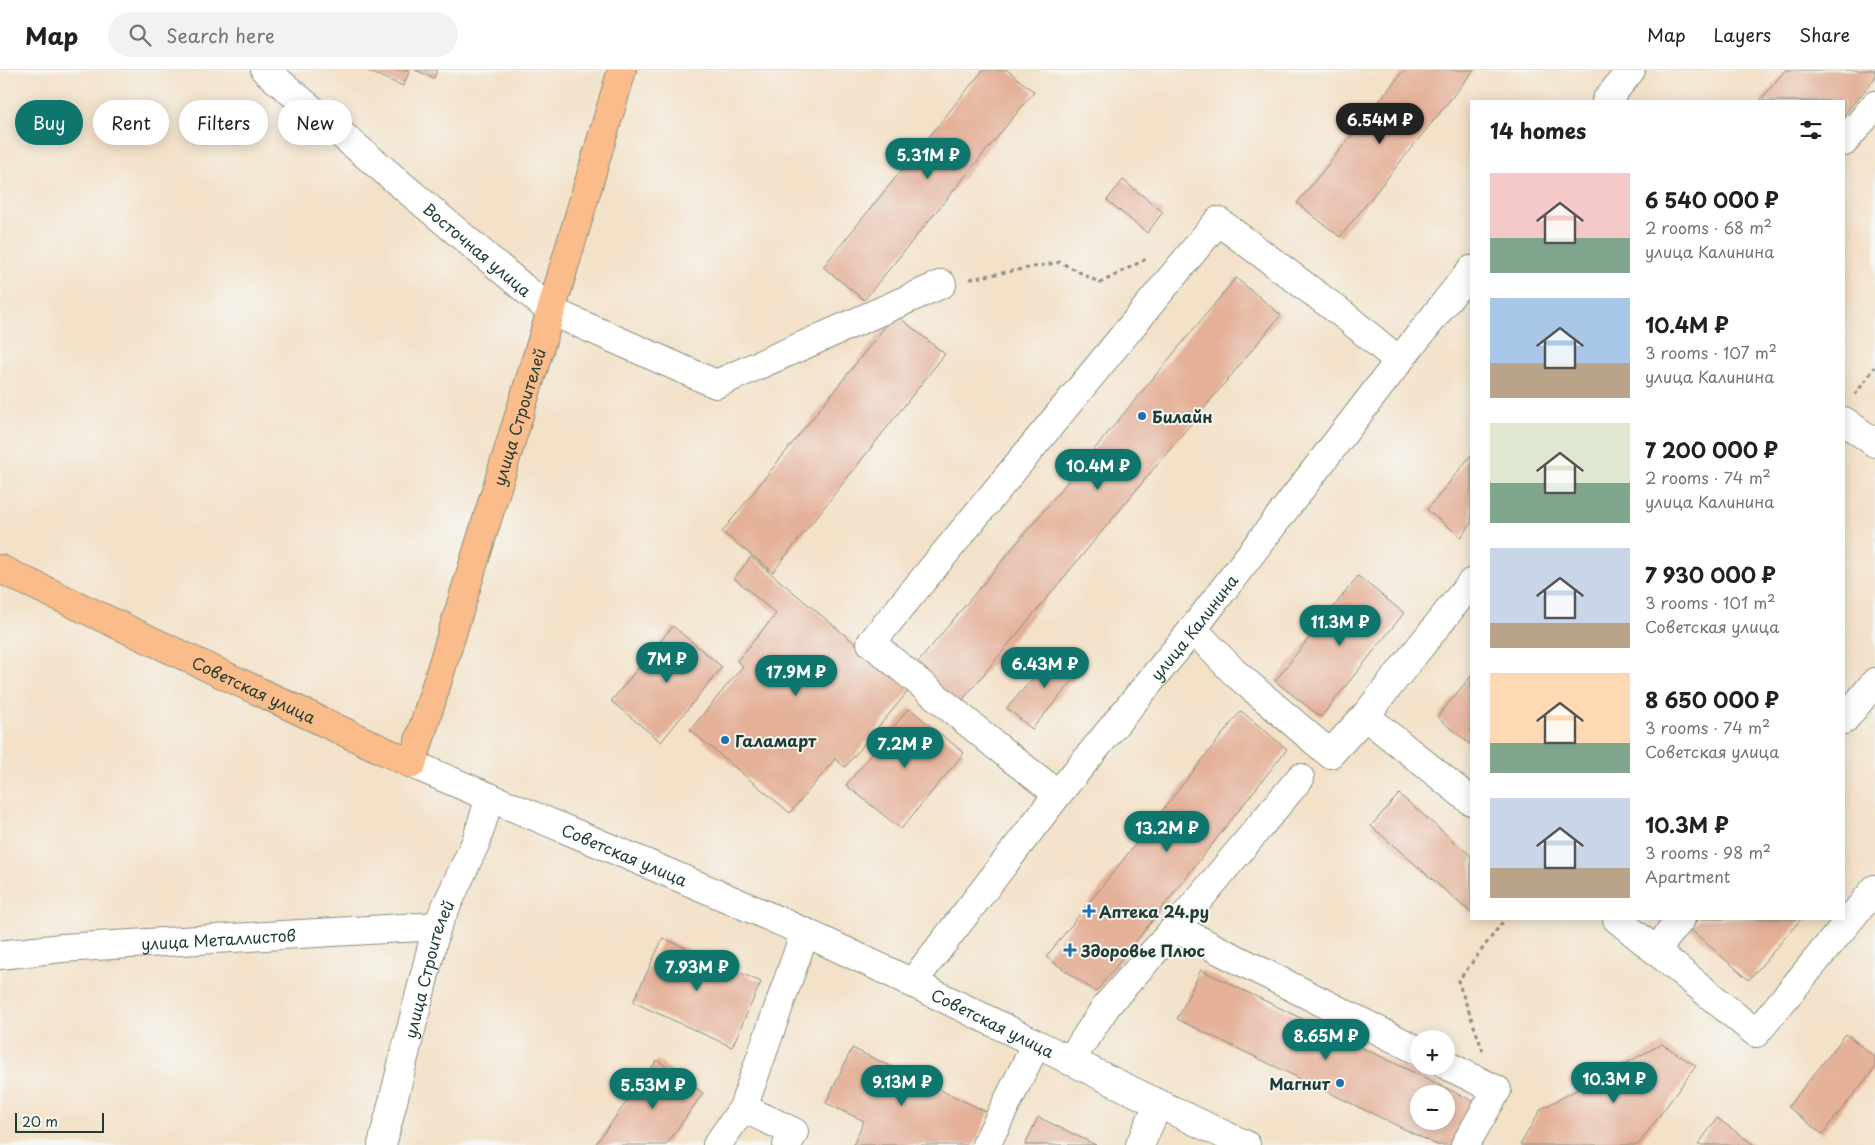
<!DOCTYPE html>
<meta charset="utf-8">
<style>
body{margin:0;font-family:"Playpen Sans",sans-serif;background:#f2f2f2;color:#202124;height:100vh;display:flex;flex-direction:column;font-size:19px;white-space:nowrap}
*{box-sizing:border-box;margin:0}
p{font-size:16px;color:#757577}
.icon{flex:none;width:28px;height:28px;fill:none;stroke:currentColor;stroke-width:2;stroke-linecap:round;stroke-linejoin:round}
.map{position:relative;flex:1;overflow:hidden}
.details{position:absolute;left:1470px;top:30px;width:375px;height:820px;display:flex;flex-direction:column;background:#fff;border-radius:0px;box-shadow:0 2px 12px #0003}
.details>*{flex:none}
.top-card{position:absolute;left:15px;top:30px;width:475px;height:45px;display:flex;gap:10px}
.controls{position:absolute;left:1410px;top:960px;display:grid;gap:10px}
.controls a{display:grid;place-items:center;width:45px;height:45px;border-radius:50%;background:#fff;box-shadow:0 2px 12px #0003;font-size:25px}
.scale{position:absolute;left:15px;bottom:12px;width:89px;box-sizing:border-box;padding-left:5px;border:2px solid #1f3d34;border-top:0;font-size:14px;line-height:18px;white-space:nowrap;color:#1f3d34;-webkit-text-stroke:4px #f6f6f2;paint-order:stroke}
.price{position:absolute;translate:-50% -42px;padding:0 11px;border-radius:18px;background:#0f766e;color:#fff;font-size:16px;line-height:32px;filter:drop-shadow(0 1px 2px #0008)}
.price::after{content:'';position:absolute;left:50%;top:30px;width:15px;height:11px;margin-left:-8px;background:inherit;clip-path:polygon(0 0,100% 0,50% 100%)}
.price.active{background:#222;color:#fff}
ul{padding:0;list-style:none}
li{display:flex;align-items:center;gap:15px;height:125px;padding:0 20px}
li span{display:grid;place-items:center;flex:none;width:140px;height:100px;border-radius:0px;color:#555}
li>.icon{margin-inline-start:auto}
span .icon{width:60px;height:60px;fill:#fffc;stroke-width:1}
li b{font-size:21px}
h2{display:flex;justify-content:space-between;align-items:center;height:60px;padding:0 20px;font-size:21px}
.pill{padding:0 18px;border-radius:22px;background:#fff;box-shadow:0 2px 12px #0003;font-size:18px;line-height:45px}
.pill.active{background:#0f766e;color:#fff}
header{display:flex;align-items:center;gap:30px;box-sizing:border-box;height:70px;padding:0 25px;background:#fff;border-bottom:1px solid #e0e0e0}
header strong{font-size:24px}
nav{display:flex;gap:28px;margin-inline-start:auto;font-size:18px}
.search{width:350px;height:45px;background:#f2f2f2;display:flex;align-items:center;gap:12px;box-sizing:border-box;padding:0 18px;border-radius:28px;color:#757577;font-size:19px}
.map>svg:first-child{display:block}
</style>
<header>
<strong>Map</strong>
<div class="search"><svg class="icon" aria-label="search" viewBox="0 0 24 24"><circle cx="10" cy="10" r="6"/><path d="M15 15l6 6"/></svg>Search here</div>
<nav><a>Map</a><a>Layers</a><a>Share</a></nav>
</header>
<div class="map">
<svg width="1875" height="1075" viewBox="0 0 1875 1075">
<rect width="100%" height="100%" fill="#f6f6f2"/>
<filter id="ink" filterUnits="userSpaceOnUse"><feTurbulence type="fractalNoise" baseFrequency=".02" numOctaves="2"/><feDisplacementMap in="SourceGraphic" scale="10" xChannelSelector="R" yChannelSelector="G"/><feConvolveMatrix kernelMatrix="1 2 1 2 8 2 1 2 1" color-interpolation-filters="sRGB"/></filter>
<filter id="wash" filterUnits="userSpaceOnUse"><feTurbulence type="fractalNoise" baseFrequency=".0096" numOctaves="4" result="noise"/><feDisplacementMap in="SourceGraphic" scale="20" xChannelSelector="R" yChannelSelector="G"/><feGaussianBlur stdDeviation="1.12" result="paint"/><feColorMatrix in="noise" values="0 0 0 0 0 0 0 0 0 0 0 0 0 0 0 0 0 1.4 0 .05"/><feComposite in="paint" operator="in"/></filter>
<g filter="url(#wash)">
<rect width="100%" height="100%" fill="#f3e1c8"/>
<g id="blocks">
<g fill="#e4b098" fill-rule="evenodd">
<polygon points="365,0 410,0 403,16"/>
<polygon points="415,0 437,0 434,8"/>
<polygon points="983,0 1007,0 1034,22 864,230 823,197"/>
<polygon points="1404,0 1474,0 1340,167 1297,133"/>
<polygon points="1785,0 1875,0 1875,8 1844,45 1844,31 1760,31"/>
<polygon points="1123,110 1163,142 1147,163 1107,130"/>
<polygon points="1236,208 1281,245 960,633 915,596"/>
<polygon points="895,244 945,284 773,502 722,462"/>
<polygon points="1471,385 1471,454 1461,467 1427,440"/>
<polygon points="751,487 910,619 845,697 835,689 790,743 690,660 743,596 737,591 776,544 734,508"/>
<polygon points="1358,506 1404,543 1321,647 1275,611"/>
<polygon points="673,556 722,597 661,672 611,631"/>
<polygon points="1058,579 1082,600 1032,659 1007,638"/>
<polygon points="1471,606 1471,675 1437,647"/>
<polygon points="909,638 964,683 901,759 846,715"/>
<polygon points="1241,641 1287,679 1096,922 1046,887"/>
<polygon points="1399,724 1471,786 1471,843 1371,756"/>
<polygon points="1699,849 1801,849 1749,910 1690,859"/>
<polygon points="663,868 761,912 732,977 633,932"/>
<path d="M 1201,900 L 1475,1032 L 1454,1075 L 1437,1075 L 1177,949 ZM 1419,1024 L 1446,1024 L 1446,1051 L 1419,1051 Z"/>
<polygon points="1846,964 1875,987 1875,998 1822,1064 1788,1037"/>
<polygon points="1662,974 1696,996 1638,1075 1520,1075 1541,1039"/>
<polygon points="852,978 989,1043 974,1075 853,1075 864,1051 826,1033"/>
<polygon points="657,990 703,1023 666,1075 595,1075"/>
<polygon points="1038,1047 1096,1075 1025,1075"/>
<polygon points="1717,1048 1754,1075 1698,1075"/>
</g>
</g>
</g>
<g filter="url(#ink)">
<use href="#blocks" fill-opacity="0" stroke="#898f7e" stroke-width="1"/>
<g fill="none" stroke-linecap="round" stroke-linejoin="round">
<g stroke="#898f7e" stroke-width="30">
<g id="minor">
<path id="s1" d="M 265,0 L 551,241 L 716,314 L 942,214"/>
<polyline points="1606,31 1631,0"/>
<polyline points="1844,72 1875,35"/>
<polyline points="1844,351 1875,373"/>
<polyline points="1193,559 1235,603 1330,684 1365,646 1471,731"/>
<polyline points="1365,646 1471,513"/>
<polyline points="1844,650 1875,612"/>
<path id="s2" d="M 412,694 C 543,751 676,804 806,863 C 954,930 1098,1007 1246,1075"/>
<polyline points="1058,724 1006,684 871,573 1218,151 1345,246 1399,291"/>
<polyline points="1617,849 1756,963 1875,819"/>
<polyline points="1175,858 1419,981"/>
<polyline points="1656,880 1681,849"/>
<path id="s3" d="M 0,885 L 62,878 L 437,856"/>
<path id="s4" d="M 912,913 L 1058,724 L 1193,559 L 1399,291 L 1471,200"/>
<polyline points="1070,991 1107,935 1175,858 1300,708"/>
<polyline points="1446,995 1497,1020 1465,1075"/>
<polyline points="743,1038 794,1062 787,1075"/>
<path id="s5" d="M 382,1075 L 437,856 L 476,772 L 490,727"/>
<polyline points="717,1075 743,1038 805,862"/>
<polyline points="986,1075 1036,974"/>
<polyline points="1140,1075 1158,1034"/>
</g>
</g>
<g stroke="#898f7e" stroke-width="30">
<g id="major">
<path id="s6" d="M 0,499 L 412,694 L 551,241 L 622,0"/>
</g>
</g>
<g stroke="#898f7e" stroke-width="3" stroke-dasharray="4 4" stroke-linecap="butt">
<polyline points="970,209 1060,192 1100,213 1148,188"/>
<polyline points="1855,325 1875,297"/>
<polyline points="1483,981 1458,911 1505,849"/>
</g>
<use href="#minor" stroke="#fff" stroke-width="28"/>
<use href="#major" stroke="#f9bc8a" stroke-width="28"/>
</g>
</g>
<g fill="#1f6fb2" stroke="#f6f6f2" stroke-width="2">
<circle cx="1142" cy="346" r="5"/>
<circle cx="725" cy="670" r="5"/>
<path d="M1086.5 833.5h5v5h5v5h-5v5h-5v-5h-5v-5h5z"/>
<path d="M1067.5 872.5h5v5h5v5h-5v5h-5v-5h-5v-5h5z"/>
<circle cx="1340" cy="1013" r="5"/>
</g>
<g text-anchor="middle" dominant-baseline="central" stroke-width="4" stroke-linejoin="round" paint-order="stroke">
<g font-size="16" fill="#1f3d34" stroke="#f6f6f2">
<text stroke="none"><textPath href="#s1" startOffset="278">Восточная улица</textPath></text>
<text stroke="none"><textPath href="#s6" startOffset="819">улица Строителей</textPath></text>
<text stroke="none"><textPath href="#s4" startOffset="454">улица Калинина</textPath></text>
<text stroke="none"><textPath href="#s6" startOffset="281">Советская улица</textPath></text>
<text stroke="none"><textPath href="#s2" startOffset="231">Советская улица</textPath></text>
<text stroke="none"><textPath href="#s3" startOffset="219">улица Металлистов</textPath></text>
<text stroke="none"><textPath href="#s5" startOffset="182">улица Строителей</textPath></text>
<text stroke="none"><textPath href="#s2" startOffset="636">Советская улица</textPath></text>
</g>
<g font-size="16" font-weight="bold" fill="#1f3d34" stroke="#f6f6f2" text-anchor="start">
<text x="1152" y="346">Билайн</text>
<text x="735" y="670">Галамарт</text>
<text x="1099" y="841">Аптека 24.ру</text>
<text x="1081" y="880">Здоровье Плюс</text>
<text x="1330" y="1013" text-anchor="end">Магнит</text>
</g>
</g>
</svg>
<div class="controls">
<a>+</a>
<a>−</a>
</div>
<div class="scale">20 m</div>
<b class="price active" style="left:1380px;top:75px">6.54M ₽</b>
<b class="price" style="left:928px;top:110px">5.31M ₽</b>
<b class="price" style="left:1098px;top:421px">10.4M ₽</b>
<b class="price" style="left:1340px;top:577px">11.3M ₽</b>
<b class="price" style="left:667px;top:614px">7M ₽</b>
<b class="price" style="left:1045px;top:619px">6.43M ₽</b>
<b class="price" style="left:796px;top:627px">17.9M ₽</b>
<b class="price" style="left:905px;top:699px">7.2M ₽</b>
<b class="price" style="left:1167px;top:783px">13.2M ₽</b>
<b class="price" style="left:697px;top:922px">7.93M ₽</b>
<b class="price" style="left:1326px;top:991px">8.65M ₽</b>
<b class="price" style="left:1614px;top:1034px">10.3M ₽</b>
<b class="price" style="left:902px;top:1037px">9.13M ₽</b>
<b class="price" style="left:653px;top:1040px">5.53M ₽</b>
<div class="top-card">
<a class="pill active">Buy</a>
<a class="pill">Rent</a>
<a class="pill">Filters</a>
<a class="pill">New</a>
</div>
<section class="details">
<h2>14 homes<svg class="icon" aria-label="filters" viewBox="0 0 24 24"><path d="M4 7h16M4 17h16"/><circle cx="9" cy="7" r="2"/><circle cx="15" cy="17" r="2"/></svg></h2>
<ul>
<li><span style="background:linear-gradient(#f6c9c9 65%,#7fa58c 0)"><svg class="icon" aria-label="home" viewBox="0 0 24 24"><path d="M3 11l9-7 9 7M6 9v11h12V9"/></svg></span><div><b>6 540 000 ₽</b><p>2 rooms · 68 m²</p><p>улица Калинина</p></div></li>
<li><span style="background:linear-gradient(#a9c7e8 65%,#b9a48a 0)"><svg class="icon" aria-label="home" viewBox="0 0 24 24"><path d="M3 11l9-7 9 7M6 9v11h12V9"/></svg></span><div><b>10.4M ₽</b><p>3 rooms · 107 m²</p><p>улица Калинина</p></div></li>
<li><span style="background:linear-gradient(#dfe7d0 60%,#7fa58c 0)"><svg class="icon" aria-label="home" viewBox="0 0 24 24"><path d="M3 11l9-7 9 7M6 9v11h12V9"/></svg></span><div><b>7 200 000 ₽</b><p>2 rooms · 74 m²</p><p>улица Калинина</p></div></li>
<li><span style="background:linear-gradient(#c9d6e8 75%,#b9a48a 0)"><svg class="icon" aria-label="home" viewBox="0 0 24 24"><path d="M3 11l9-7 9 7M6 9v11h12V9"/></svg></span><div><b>7 930 000 ₽</b><p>3 rooms · 101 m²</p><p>Советская улица</p></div></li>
<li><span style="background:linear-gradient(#ffd9b3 70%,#7fa58c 0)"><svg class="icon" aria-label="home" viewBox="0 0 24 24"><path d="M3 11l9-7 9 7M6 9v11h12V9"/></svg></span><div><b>8 650 000 ₽</b><p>3 rooms · 74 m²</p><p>Советская улица</p></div></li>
<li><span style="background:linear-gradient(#c9d6e8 70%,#b9a48a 0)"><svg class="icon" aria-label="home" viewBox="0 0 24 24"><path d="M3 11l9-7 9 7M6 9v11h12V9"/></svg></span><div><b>10.3M ₽</b><p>3 rooms · 98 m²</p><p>Apartment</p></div></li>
</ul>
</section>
</div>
